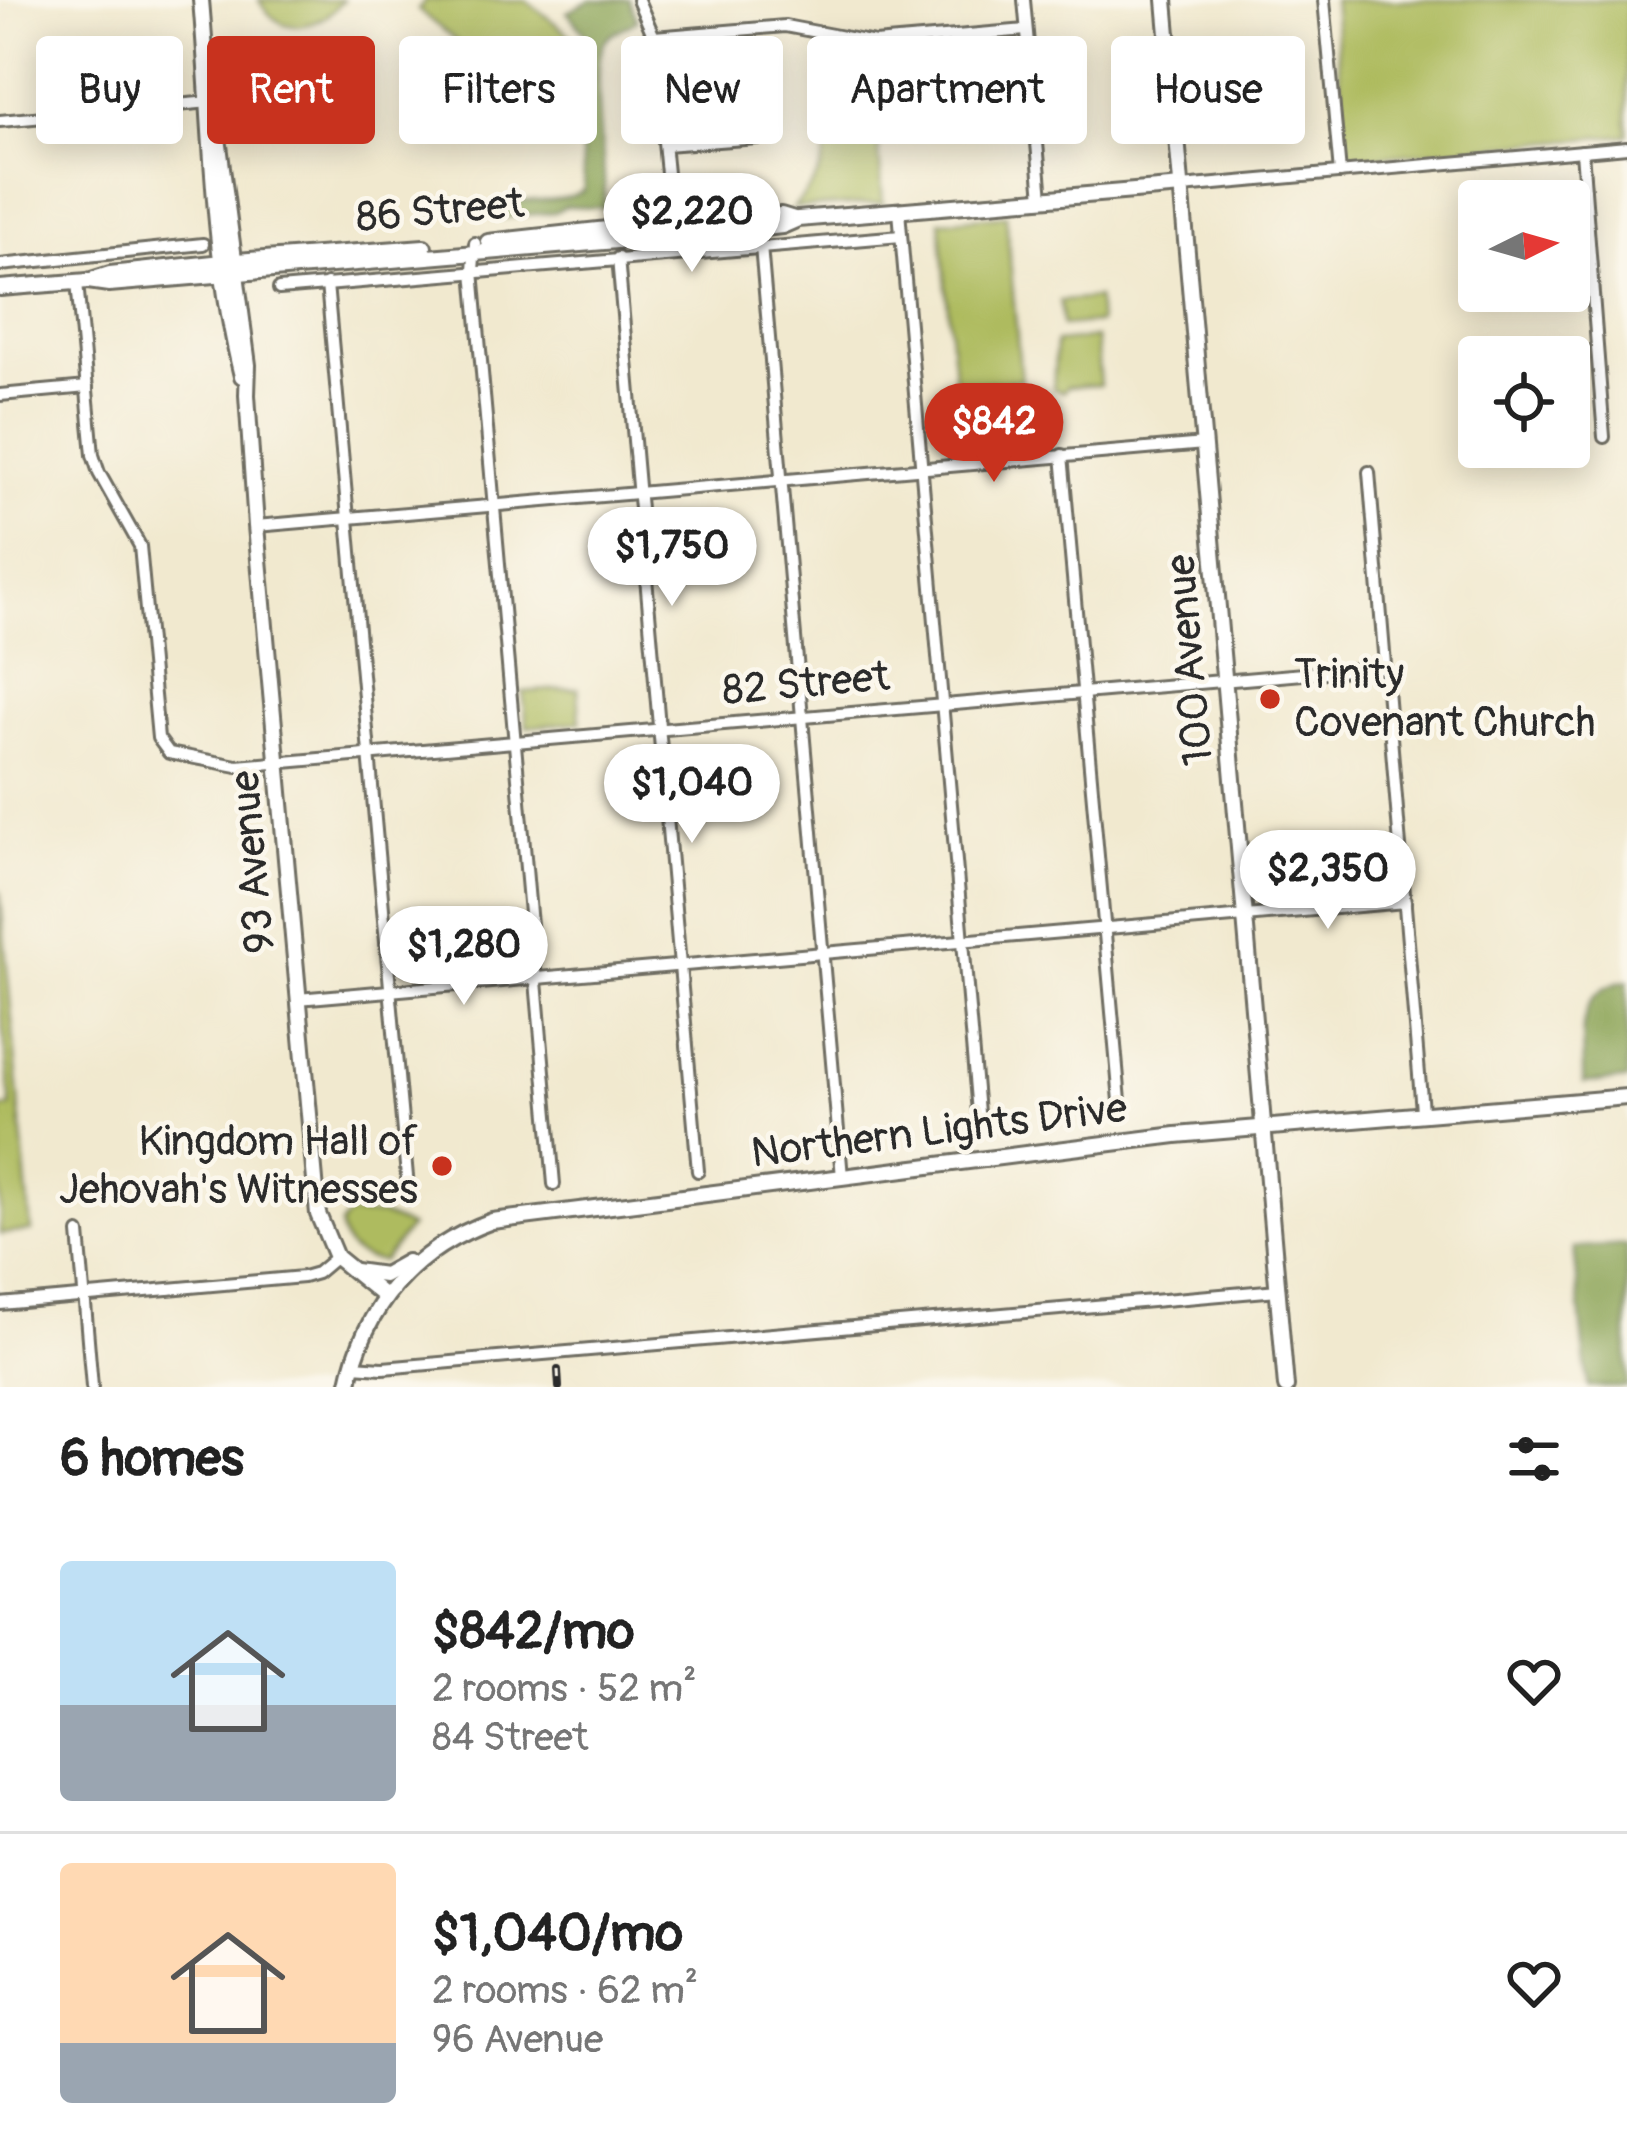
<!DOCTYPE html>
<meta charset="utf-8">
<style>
body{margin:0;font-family:Pangolin,sans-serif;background:#f6f6f6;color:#222;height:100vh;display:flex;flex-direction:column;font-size:45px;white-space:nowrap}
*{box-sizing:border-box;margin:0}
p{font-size:39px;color:#767676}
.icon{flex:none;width:66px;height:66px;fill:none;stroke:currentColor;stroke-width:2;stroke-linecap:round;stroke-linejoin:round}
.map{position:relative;height:1387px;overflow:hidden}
.panel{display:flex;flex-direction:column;background:#fff;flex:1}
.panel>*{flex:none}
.top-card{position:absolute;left:36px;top:36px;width:1557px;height:108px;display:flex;gap:24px}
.needle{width:78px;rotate:85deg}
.controls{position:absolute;left:1458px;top:180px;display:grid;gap:24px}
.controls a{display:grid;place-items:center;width:132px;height:132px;border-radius:12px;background:#fff;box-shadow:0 6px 30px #0003;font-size:60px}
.price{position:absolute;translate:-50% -102px;padding:0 27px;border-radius:42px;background:#fff;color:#222;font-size:39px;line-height:78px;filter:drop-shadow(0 3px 6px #0008)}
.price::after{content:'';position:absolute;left:50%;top:72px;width:36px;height:27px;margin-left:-18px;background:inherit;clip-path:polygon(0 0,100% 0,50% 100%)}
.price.selected{background:#c8321e;color:#fff}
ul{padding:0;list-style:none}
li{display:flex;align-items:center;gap:36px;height:300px;padding:0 60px}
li+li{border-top:3px solid #e0e0e0}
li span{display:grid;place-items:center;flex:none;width:336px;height:240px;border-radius:12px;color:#555}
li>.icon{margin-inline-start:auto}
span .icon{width:144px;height:144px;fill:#fffc;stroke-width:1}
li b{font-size:51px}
h2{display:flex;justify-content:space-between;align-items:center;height:144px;padding:0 60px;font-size:51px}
.chip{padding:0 42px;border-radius:12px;background:#fff;box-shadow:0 6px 30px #0003;font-size:42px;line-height:108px}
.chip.selected{background:#c8321e;color:#fff}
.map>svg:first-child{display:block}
</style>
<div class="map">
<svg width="1627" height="1387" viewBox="0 0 1627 1387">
<rect width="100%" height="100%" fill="#fbf7ec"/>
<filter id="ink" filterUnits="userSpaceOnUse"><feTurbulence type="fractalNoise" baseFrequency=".00833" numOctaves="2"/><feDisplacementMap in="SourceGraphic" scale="24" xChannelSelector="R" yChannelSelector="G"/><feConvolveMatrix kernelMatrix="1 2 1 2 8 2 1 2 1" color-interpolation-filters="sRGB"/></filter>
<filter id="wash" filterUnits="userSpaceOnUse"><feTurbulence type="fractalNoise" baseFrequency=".004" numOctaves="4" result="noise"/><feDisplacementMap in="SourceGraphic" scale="48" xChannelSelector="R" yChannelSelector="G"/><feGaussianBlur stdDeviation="2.7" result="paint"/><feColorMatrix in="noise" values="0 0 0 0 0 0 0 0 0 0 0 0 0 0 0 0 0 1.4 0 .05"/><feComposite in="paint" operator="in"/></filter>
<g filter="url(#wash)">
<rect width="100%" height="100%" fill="#f1e9cf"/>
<g fill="#aebb5e" stroke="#6c7344" stroke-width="3">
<path d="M 259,0 L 343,0 C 318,30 281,39 259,0 Z"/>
<polygon points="426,0 526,0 576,40 529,100 418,10"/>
<polygon points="1333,0 1627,0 1627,135 1347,159"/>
<path d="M 849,48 L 871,50 L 883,203 L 793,208 C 832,168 831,143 819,92 L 841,80 Z"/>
<polygon points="1006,215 1021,380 955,386 940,221"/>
<polygon points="1097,298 1099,323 1062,326 1060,301"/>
<polygon points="1096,338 1100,385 1067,387 1063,392 1053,389 1056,342"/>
<polygon points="578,688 580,722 527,727 523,692"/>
<polygon points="0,889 31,1231 0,1234 0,1108 11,1107 0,998"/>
<path d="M 349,1215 L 382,1215 L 410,1227 L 382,1261 C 360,1259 341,1248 340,1225 Z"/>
</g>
<g fill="#8aa355" stroke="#5a6740" stroke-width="3">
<path d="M 591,0 L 629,0 L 637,20 C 628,26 613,32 606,40 C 588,61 609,173 604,208 L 566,206 L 555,212 L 493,219 L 492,210 C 521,192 559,208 584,190 L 579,97 L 573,81 L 594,44 L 567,12 Z"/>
<path d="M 1627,981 L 1627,1080 L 1583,1083 C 1584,1038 1571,990 1627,981 Z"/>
<polygon points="1627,1245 1627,1387 1588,1387 1574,1248"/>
</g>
</g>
<g filter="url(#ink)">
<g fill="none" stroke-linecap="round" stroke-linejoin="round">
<g stroke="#706e64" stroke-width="16">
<g id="minor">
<polyline points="638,0 654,37 672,226"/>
<polyline points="1024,0 1042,198"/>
<polyline points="1324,0 1340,173"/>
<polyline points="654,37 785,26 875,43 1026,30"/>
<polyline points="0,121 210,102"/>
<polyline points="665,145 771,137"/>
<polyline points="1582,151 1604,437"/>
<polyline points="1182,187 1627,147"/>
<polyline points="899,211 979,1124"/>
<polyline points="475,243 473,271 554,1184"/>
<polyline points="761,246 842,1177"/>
<polyline points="618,258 698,1171"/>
<polyline points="0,265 203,244"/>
<polyline points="77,282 93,455 99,473 140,546 158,738 169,753 237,766 1384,667"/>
<polyline points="327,284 409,1199"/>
<polyline points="279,289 901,236"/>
<polyline points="0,395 87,387"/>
<polyline points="1062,455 1120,1101"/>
<polyline points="1369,472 1422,1111"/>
<polyline points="256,526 1204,444"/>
<polyline points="298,999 1405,902"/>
<polyline points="79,1233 92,1387"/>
<polyline points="0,1304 303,1277 317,1273 336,1257"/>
<polyline points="353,1366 383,1368 1278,1290"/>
</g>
</g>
<g stroke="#706e64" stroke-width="20">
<g id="major">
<path d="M 201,0 C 212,125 211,253 242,376"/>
<polyline points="1165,0 1286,1387"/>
<polyline points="211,109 217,130 248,365 247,395 256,526 318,1214 336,1257 384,1296"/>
<polyline points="488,242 671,222 781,215 794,219"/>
<polyline points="88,281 109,284 747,230 782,226 798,219 1182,187"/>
<polyline points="0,288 88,281 110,274 223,262 424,247"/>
<polyline points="355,1271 384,1275 407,1262"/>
<path d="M 348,1387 C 364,1305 414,1249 492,1221 L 1176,1135 L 1627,1097"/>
</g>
</g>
<use href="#minor" stroke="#fff" stroke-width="10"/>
<use href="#major" stroke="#fff" stroke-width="14"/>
<g stroke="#2b2b2b" stroke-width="8">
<polyline id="rail" points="558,1370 559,1387"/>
</g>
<use href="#rail" stroke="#fbf7ec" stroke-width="3" stroke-dasharray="9" stroke-linecap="butt"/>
</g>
</g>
<g fill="#c8321e" stroke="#fbf7ec" stroke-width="4.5">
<circle cx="1270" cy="699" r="12"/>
<circle cx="442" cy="1166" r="12"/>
</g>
<g text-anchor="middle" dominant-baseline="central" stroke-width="9" stroke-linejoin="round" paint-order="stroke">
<g font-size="42" fill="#2b2b2b" stroke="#fbf7ec">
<text transform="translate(440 211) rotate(-5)">86 Street</text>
<text transform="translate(1190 660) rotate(-95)">100 Avenue</text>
<text transform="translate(806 684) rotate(-5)">82 Street</text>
<text transform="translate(253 862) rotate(-95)">93 Avenue</text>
<text transform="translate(939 1131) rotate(-7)">Northern Lights Drive</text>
</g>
<g font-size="42" fill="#2b2b2b" stroke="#fbf7ec" text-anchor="start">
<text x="1294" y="675">Trinity<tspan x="1294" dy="48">Covenant Church</tspan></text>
<text x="418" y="1142" text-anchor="end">Kingdom Hall of<tspan x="418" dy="48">Jehovah's Witnesses</tspan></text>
</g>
</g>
</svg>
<div class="controls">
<a><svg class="needle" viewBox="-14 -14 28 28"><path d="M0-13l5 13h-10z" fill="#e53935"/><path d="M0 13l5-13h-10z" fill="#767676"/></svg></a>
<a><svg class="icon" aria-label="locate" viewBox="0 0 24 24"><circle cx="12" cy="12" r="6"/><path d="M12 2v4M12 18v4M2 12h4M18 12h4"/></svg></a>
</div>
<b class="price" style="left:692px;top:275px">$2,220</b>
<b class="price selected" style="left:994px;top:485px">$842</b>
<b class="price" style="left:672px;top:609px">$1,750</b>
<b class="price" style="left:692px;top:846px">$1,040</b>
<b class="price" style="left:1328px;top:932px">$2,350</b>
<b class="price" style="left:464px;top:1008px">$1,280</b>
<div class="top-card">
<a class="chip">Buy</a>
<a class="chip selected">Rent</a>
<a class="chip">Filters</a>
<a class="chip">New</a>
<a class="chip">Apartment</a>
<a class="chip">House</a>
</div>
</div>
<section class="panel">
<h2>6 homes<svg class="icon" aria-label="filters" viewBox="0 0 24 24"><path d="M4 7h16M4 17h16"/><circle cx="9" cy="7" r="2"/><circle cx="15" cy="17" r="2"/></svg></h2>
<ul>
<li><span style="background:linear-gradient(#bfe0f5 60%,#9aa5b1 0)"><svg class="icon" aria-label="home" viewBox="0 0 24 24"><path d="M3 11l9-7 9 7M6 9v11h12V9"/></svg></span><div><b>$842/mo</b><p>2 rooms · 52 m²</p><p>84 Street</p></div><svg class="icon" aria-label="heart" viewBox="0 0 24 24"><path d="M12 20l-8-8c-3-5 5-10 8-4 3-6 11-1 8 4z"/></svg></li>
<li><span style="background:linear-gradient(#ffd9b3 75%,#9aa5b1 0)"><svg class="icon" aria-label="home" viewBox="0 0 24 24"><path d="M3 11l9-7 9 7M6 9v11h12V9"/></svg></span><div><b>$1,040/mo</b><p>2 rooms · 62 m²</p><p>96 Avenue</p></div><svg class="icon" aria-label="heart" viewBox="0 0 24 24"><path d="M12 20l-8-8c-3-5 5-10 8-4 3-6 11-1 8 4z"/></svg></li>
</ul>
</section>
